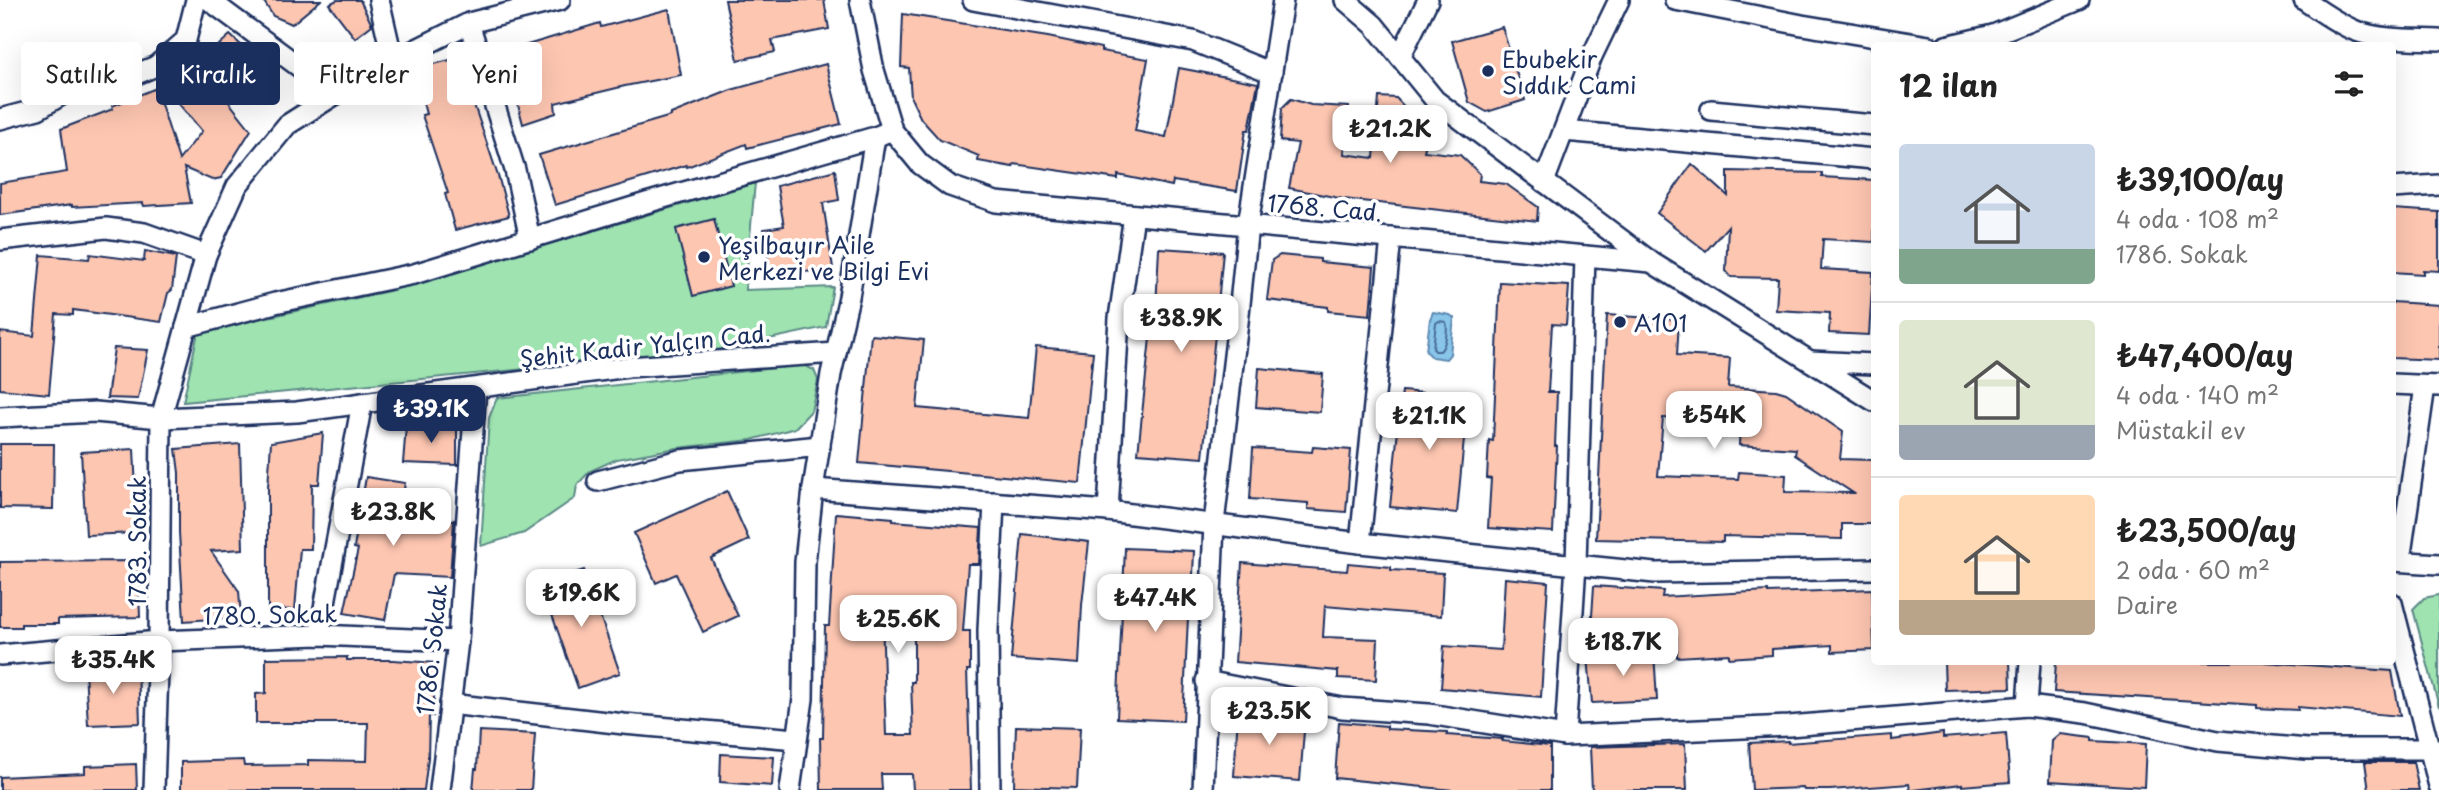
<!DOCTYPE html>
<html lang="tr">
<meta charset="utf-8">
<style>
body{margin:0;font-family:"Playpen Sans",sans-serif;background:#f2f2f2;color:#222;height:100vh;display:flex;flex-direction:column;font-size:26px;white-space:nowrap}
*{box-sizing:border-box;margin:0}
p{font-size:23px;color:#767676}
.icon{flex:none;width:38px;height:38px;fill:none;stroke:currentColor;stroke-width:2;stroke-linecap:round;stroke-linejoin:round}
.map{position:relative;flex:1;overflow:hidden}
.drawer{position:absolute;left:1871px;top:42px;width:525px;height:623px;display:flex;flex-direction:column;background:#fff;border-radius:7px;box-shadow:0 7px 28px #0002}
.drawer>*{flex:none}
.top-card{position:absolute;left:21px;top:42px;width:665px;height:63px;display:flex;gap:14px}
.price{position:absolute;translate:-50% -60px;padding:0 16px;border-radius:14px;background:#fff;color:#222;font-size:23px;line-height:46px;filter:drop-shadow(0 2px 4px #0008)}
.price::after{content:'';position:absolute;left:50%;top:42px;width:21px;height:16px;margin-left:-10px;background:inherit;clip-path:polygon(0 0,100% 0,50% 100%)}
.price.active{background:#1b2f5e;color:#fff}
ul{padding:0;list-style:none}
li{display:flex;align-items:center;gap:21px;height:175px;padding:0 28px}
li+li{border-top:2px solid #e0e0e0}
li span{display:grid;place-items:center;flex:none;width:196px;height:140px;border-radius:7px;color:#555}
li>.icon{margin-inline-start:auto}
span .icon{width:84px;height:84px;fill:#fffc;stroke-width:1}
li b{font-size:30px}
h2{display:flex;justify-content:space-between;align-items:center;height:84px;padding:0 28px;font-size:30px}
.pill{padding:0 24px;border-radius:7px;background:#fff;box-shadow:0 7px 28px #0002;font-size:24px;line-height:63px}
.pill.active{background:#1b2f5e;color:#fff}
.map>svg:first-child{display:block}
</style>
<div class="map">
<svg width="2439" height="790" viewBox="0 0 2439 790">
<rect width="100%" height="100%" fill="#fff"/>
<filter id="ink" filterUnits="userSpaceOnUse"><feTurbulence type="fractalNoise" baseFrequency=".0143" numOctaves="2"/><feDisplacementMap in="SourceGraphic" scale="14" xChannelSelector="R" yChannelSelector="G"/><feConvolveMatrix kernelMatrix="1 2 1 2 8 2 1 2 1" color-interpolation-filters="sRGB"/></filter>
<g filter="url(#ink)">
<g fill="#9ee3b0" stroke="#5c8987" stroke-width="2">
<polygon points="755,183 745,290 833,287 826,327 713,351 183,402 198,332 389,291"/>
<polygon points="803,365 814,370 818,380 811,411 795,428 751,440 677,448 617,459 590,471 577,485 575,498 524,533 481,546 489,418 497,398"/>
<polygon points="2439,595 2439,707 2413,609 2424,598"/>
</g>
<polygon fill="#89c5e9" stroke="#5d89b1" stroke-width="2" points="1433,312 1450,315 1454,318 1450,354 1446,359 1432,357 1426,351 1430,319"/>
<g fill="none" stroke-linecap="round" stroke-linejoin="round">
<path stroke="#476b96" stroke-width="2" d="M 1439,321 L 1446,322 C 1448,329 1446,346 1440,351 L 1435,351 L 1433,348 L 1436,323 Z"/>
</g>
<g fill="#fdc6b1" stroke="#1b2f5e" stroke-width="2" fill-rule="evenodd">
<polygon points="263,0 321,0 292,24 273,16"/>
<polygon points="337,0 360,0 372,25 355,38 329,4"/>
<polygon points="725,0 824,0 829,29 772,40 775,52 738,60"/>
<polygon points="669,9 681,75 625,86 555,103 556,113 523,124 504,52 600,23 601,27"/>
<polygon points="903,14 1048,37 1101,48 1101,51 1148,59 1135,131 1166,137 1179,68 1258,83 1249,130 1246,130 1237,191 1173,181 1172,186 1118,175 1118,179 1014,164 1013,167 978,161 979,156 940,140 921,119 911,98 909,68 901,67"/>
<polygon points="1502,27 1525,100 1487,112 1469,102 1452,41"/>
<polygon points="230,35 253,56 221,92 251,130 221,178 212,180 184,168 191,203 144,206 143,203 72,207 72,205 0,215 0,183 67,172 61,129 113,109 112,106 156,88 179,160 202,131 168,91"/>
<polygon points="462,57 469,84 467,84 499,179 509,216 455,230 445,194 448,193 422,115 426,114 414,69"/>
<polygon points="826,64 841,124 747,148 746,144 687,167 686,165 555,205 539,155 671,116 671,114 731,90"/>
<polygon points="1379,97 1396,98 1429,133 1424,151 1460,155 1480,174 1479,181 1506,184 1538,207 1537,221 1344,199 1289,188 1298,143 1280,141 1282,108 1291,99 1311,105 1349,107 1344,154 1374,158"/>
<polygon points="1692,164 1728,196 1728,171 1822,173 1822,177 1874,180 1874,242 1823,239 1821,269 1873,272 1869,335 1829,333 1830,313 1776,310 1778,278 1731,277 1726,271 1728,226 1706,251 1657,213"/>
<polygon points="835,170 839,200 823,203 833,268 771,277 764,229 784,226 777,186"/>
<polygon points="2392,209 2439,212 2439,271 2423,270 2423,274 2392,272"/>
<polygon points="714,219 731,286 693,296 676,229"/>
<polygon points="1159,248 1223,252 1203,458 1138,453 1153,309 1156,309"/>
<polygon points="145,251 176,257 172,290 168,293 161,322 73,310 73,315 56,314 49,394 0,389 0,332 34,336 41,255 89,259 90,254 144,261"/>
<polygon points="1280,255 1320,259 1320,262 1374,267 1370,315 1328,311 1328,307 1267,300 1272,260"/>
<polygon points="1500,282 1569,286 1566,325 1552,324 1548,392 1557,392 1555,446 1557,446 1553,532 1488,528 1491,479 1487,478 1489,440 1493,441"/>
<polygon points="2392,302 2439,305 2439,360 2392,358"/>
<path d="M 1607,315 L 1679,320 L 1677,355 L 1730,358 L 1728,387 L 1776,390 L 1786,393 L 1843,432 L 1840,459 L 1874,460 L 1874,524 L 1842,524 L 1842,539 L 1723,536 L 1723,542 L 1596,539 ZM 1663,418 L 1740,423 L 1739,445 L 1796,449 L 1795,455 L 1853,493 L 1785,492 L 1786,475 L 1739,472 L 1738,479 L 1658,476 Z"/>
<polygon points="871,335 924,340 917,408 1029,418 1036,347 1093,352 1080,483 859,463"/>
<polygon points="114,348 148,350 138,399 107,398"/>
<polygon points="1259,368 1323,374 1320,412 1256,407"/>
<polygon points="1402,391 1468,397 1457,513 1390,507"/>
<polygon points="406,426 457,426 457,465 403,463"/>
<polygon points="323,433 319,484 312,484 311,549 300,549 295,610 268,609 268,487 271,442"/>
<polygon points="0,444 54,444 53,509 0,508"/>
<polygon points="240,444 243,549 211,551 239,591 241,617 184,621 179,532 179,473 176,449"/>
<polygon points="1313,447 1351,450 1346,512 1308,509 1308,503 1250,499 1253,448 1312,452"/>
<polygon points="134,449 138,533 86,535 81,452"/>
<polygon points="366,477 405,483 400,515 454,520 450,577 394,574 385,620 344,613 358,549 354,548"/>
<polygon points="727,491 749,540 711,558 738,616 703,632 676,574 656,583 634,533"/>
<path d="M 836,513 L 893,518 L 893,521 L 981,528 L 979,564 L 968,564 L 963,631 L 970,631 L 970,670 L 967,670 L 971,790 L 913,790 L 912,774 L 881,774 L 882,790 L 821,790 L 820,738 L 823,738 L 825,626 L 829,626 ZM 884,611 L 914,613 L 914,682 L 911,682 L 913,735 L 886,735 L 882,617 L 884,616 Z"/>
<polygon points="1022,534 1089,542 1082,605 1079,664 1011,659"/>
<polygon points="1125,548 1194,551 1192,598 1189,597 1183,721 1117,718"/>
<polygon points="138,561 140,617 58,619 58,624 21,624 21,627 0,627 0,562"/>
<polygon points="1242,563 1347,571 1348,563 1391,567 1391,570 1443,573 1441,616 1325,606 1323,637 1378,639 1376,680 1338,678 1338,671 1235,662"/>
<polygon points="584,570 620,673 578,688 541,584"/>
<polygon points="1505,578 1548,582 1541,697 1441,688 1444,646 1501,650"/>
<polygon points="1594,586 1663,591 1662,597 1768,591 1768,593 1872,589 1874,650 1832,652 1832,645 1772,649 1772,655 1729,658 1729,654 1677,657 1677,636 1591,631"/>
<polygon points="1654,652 1657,700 1592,703 1588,656"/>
<polygon points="347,657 347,660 393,660 436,663 433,716 429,715 428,758 424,790 181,790 181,762 243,760 244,766 308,765 308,760 367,761 368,723 256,723 256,694 266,693 266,658"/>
<polygon points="1944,662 2010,662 2011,688 1945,690"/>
<polygon points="2056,662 2263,662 2392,671 2400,716 2298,707 2298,710 2257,708 2257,705 2054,692"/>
<polygon points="138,668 140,723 88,725 85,670"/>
<polygon points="1238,714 1305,719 1300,781 1234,776"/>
<polygon points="1339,722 1387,726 1387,729 1447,732 1447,735 1503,739 1502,741 1550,746 1550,790 1453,790 1335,778"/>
<polygon points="1016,726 1080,728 1077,788 1014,786"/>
<polygon points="479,731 535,734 531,790 473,790 475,769 477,769"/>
<polygon points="1943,733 1943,738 2006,733 2010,782 1962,786 1962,784 1914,790 1910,790 1909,784 1830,790 1804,790 1803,788 1752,790 1749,743 1788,741 1788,743 1892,735 1892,740"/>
<polygon points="2060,734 2093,738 2093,741 2146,744 2144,787 2050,781 2052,741"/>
<polygon points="1685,744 1687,790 1592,790 1590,747"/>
<polygon points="721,754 774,757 772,786 720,782"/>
<polygon points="2365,762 2413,762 2419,790 2369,790"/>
<polygon points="136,764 137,790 0,790 0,777 85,773 85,766"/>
</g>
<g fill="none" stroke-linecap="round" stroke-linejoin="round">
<g stroke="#1b2f5e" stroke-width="24">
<g id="minor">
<polyline points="209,0 336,94"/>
<polyline points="379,0 393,61"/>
<polyline points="860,0 874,70 892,130 920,164 950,186 996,202 1651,262 1874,401"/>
<polyline points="973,0 1193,41 1272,73"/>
<polyline points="1345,0 1374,25 1435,100 1650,261"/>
<polyline points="1675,0 1802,25 1929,46"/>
<path d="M 2304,0 C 2320,11 2338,24 2356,31 C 2379,40 2414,39 2439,40"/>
<polyline points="469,23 515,170 530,239"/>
<polyline points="1946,46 1993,35 2079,0"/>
<polyline points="1400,57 1428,0"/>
<polyline points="1711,110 1874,125"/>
<polyline points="0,119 38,109 85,81 127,78 156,66 186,40 196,0"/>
<polyline points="1564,131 1874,159"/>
<polyline points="1544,182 1592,56 1619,0"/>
<polyline points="2392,188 2439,185"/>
<polyline points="0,240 106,228 144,233 206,255"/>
<polyline points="186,327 275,303 414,274 646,203 875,137 892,130"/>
<polyline points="1810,361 1874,364"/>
<polyline points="2392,384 2439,386"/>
<polyline points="0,417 95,412 161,418 297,412 628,367 836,353"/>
<polyline points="598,481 680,460 820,446"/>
<polyline points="813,489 1108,511 1360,543 1655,573 1874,569"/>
<polyline points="1108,511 1119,318 1134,215"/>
<polyline points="1360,543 1391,238"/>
<polyline points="2392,561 2439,564"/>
<polyline points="2400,561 2425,386"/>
<polyline points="2392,603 2439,786"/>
<polyline points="319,635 362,403"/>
<polyline points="0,655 159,641 319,635 458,641"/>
<polyline points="1206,681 1342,708 1429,714 1565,736 1789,726 2027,706 2085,713 2218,741 2307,749 2439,749"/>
<polyline points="450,704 624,724 796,739"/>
<polyline points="2027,706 2030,662"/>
<polyline points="1565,736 1576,564 1585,256"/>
<polyline points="154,790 159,641 161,418 206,255 237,186 287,125 369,73 469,23 560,0"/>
<polyline points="440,790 458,641 476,388"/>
<polyline points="790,790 803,699 805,562 813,489 831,374 849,297 875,137"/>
<polyline points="990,790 988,630 994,502"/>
<polyline points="1203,790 1214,523 1239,314 1248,225 1283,0"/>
</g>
</g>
<use href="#minor" stroke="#fff" stroke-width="19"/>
</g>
</g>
<g fill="#1b2f5e" stroke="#fff" stroke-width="2.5">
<circle cx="1488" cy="71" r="7"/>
<circle cx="704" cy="257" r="7"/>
<circle cx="1620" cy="322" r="7"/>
</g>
<g text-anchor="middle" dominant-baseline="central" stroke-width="7" stroke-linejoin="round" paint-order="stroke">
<g font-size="23" fill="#1b2f5e" stroke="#fff" text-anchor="start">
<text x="1502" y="58">Ebubekir<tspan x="1502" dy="26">Sıddık Cami</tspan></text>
<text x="718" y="244">Yeşilbayır Aile<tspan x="718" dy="26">Merkezi ve Bilgi Evi</tspan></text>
<text x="1634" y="322">A101</text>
</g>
<g font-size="23" fill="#1b2f5e" stroke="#fff">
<text transform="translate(1325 207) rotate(5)">1768. Cad.</text>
<text transform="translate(645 345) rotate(-6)">Şehit Kadir Yalçın Cad.</text>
<text transform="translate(136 541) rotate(-90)">1783. Sokak</text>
<text transform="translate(270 614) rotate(-1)">1780. Sokak</text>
<text transform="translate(431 649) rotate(-84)">1786. Sokak</text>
</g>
</g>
</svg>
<b class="price" style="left:1390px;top:165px">₺21.2K</b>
<b class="price" style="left:1181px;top:354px">₺38.9K</b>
<b class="price active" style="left:431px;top:445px">₺39.1K</b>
<b class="price" style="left:1714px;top:451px">₺54K</b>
<b class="price" style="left:1429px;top:452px">₺21.1K</b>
<b class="price" style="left:393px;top:548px">₺23.8K</b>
<b class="price" style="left:581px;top:629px">₺19.6K</b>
<b class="price" style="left:1155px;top:634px">₺47.4K</b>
<b class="price" style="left:898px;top:655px">₺25.6K</b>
<b class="price" style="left:1623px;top:678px">₺18.7K</b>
<b class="price" style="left:113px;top:696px">₺35.4K</b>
<b class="price" style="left:1269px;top:747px">₺23.5K</b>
<div class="top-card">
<a class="pill">Satılık</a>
<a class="pill active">Kiralık</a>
<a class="pill">Filtreler</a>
<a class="pill">Yeni</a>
</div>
<section class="drawer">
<h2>12 ilan<svg class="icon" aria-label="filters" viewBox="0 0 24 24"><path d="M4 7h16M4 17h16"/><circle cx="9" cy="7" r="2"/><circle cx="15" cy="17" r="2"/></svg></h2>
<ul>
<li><span style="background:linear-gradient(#c9d6e8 75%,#7fa58c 0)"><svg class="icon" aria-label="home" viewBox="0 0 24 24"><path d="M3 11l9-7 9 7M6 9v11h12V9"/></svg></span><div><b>₺39,100/ay</b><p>4 oda · 108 m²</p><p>1786. Sokak</p></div></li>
<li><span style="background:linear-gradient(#dfe7d0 75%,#9aa5b1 0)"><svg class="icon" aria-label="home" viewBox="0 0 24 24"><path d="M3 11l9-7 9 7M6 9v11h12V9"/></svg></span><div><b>₺47,400/ay</b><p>4 oda · 140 m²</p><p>Müstakil ev</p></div></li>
<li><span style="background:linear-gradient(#ffd9b3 75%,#b9a48a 0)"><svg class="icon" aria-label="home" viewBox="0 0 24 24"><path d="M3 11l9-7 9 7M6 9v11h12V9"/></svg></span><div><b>₺23,500/ay</b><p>2 oda · 60 m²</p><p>Daire</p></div></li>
</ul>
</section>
</div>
